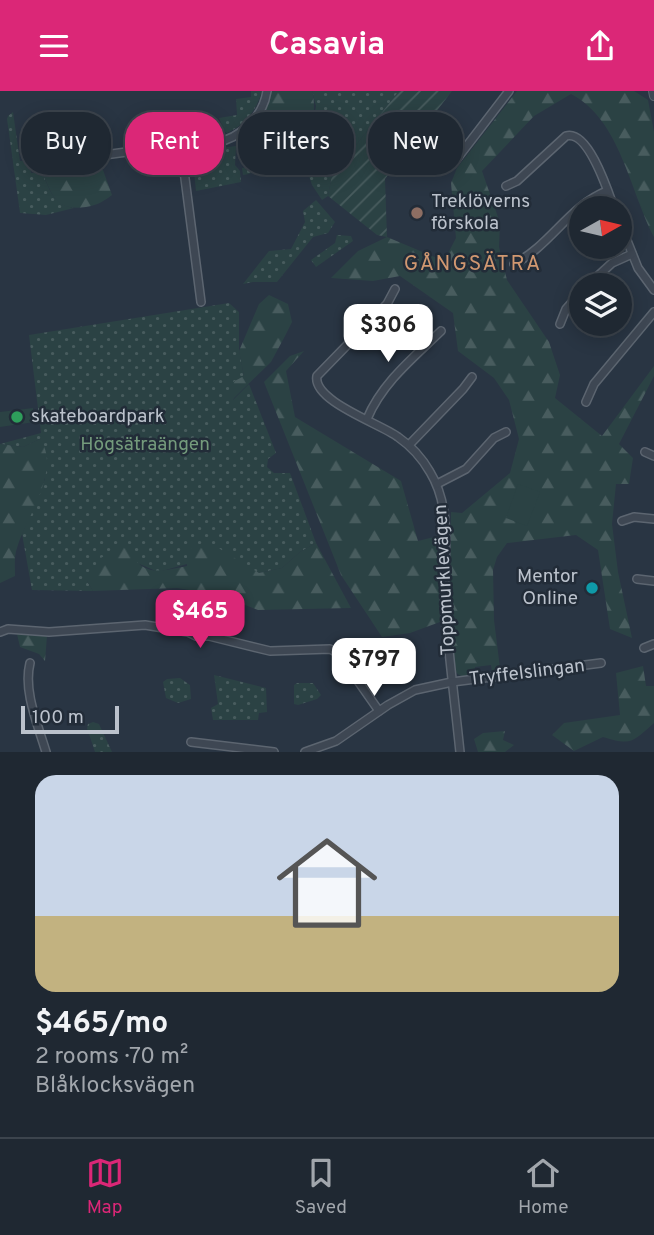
<!DOCTYPE html>
<meta charset="utf-8">
<style>
body{margin:0;font-family:Overpass,sans-serif;background:#2c343e;color:#f1f3f6;height:100vh;display:flex;flex-direction:column;font-size:26px;white-space:nowrap}
*{box-sizing:border-box;margin:0}
p{font-size:23px;color:#a1a6ac}
.icon{flex:none;width:38px;height:38px;fill:none;stroke:currentColor;stroke-width:2;stroke-linecap:round;stroke-linejoin:round}
.map{position:relative;height:661px;overflow:hidden}
.drawer{display:flex;flex-direction:column;background:#1f2832;flex:1}
.drawer>*{flex:none}
.guide{position:absolute;left:21px;top:21px;width:612px;height:63px;display:flex;gap:14px}
.needle{width:46px;rotate:82deg}
.controls{position:absolute;left:569px;top:105px;display:grid;gap:14px}
.controls a{display:grid;place-items:center;width:63px;height:63px;border-radius:50%;background:#1f2832;box-shadow:0 4px 18px #0003,0 0 0 2px #3c444d;font-size:35px}
.scale{position:absolute;left:21px;bottom:18px;width:98px;box-sizing:border-box;padding-left:7px;border:4px solid #bbc2cc;border-top:0;font-size:19px;line-height:24px;white-space:nowrap;color:#bbc2cc;-webkit-text-stroke:5px #222c38;paint-order:stroke}
.price{position:absolute;translate:-50% -60px;padding:0 16px;border-radius:14px;background:#fff;color:#222;font-size:23px;line-height:46px;filter:drop-shadow(0 2px 4px #0008)}
.price::after{content:'';position:absolute;left:50%;top:42px;width:21px;height:16px;margin-left:-10px;background:inherit;clip-path:polygon(0 0,100% 0,50% 100%)}
.price.active{background:#db2777;color:#fff}
ul{padding:0;list-style:none}
li{display:grid;align-content:center;gap:14px;height:371px;padding:0 35px}
li+li{border-top:2px solid #3c444d}
li span{display:grid;place-items:center;height:217px;border-radius:21px;color:#555}
li>.icon{margin-inline-start:auto}
span .icon{width:126px;height:126px;fill:#fffc;stroke-width:1}
li b{font-size:30px}
.chip{padding:0 24px;border-radius:28px;background:#1f2832;box-shadow:0 4px 18px #0003,0 0 0 2px #3c444d;font-size:24px;line-height:63px}
.chip.active{background:#db2777;color:#fff}
header{display:flex;justify-content:space-between;align-items:center;height:91px;padding:0 35px;background:#db2777;color:#fff;font-size:32px;font-weight:700}
.tab-bar{display:flex;justify-content:space-around;align-items:center;height:98px;border-top:2px solid #3c444d;background:#1f2832;font-size:19px;color:#a1a6ac}
.tab-bar a{display:grid;justify-items:center;gap:4px}
.tab-bar .active{color:#db2777}
.map>svg:first-child{display:block}
</style>
<header><svg class="icon" aria-label="menu" viewBox="0 0 24 24"><path d="M4 6h16M4 12h16M4 18h16"/></svg>Casavia<svg class="icon" aria-label="share" viewBox="0 0 24 24"><path d="M12 15V3M7 8l5-5 5 5M5 13v7h14v-7"/></svg></header>
<div class="map">
<svg width="654" height="661" viewBox="0 0 654 661">
<defs>
<pattern id="grass-dots" width="8" height="8" patternUnits="userSpaceOnUse" patternTransform="scale(1.75)"><rect width="8" height="8" fill="#2b4244"/><path d="M2 2h.1M6 6h.1" fill="none" stroke="#485c5e" stroke-width="1.8" stroke-linecap="round"/></pattern>
<pattern id="forest-firs" width="22" height="20" patternUnits="userSpaceOnUse" patternTransform="scale(1.75)"><rect width="22" height="20" fill="#2b4244"/><path d="M5 1l3.5 6h-7zM16 11l3.5 6h-7z" fill="#485c5e"/></pattern>
<pattern id="garden-furrows" width="10" height="10" patternUnits="userSpaceOnUse" patternTransform="scale(1.75)"><rect width="10" height="10" fill="#2b4244"/><path d="M-1 1l2-2M0 10L10 0M9 11l2-2" fill="none" stroke="#485c5e"/></pattern>
</defs>
<rect width="100%" height="100%" fill="#293543"/>
<g fill="url(#grass-dots)">
<path d="M 251,0 L 262,0 C 256,20 246,33 227,42 L 225,41 L 219,27 L 237,24 L 236,8 L 251,6 Z"/>
<polygon points="312,0 399,0 332,84 328,105 322,109 312,94 302,64 313,33 316,15"/>
<path d="M 13,21 L 20,70 L 29,69 L 31,82 L 42,81 C 50,99 53,114 74,117 L 46,124 L 20,122 L 7,28 L 8,25 Z"/>
<path d="M 257,32 L 271,50 L 287,63 C 271,67 261,81 243,84 L 242,77 L 262,74 L 260,57 L 243,60 L 243,45 Z"/>
<polygon points="236,55 235,74 240,80 241,91 196,100 193,70 207,59"/>
<polygon points="316,109 335,131 328,142 313,146 277,191 253,191 243,193 269,160 291,158 305,131 303,120"/>
<polygon points="337,144 351,145 353,150 316,176 311,169 335,152"/>
<polygon points="229,212 239,221 239,259 244,285 233,309 249,293 276,362 268,368 267,376 274,382 290,382 316,452 300,461 282,477 259,482 187,458 187,473 158,481 135,471 87,490 93,500 32,499 22,443 45,388 40,348 23,356 0,353 41,342 29,244"/>
<polygon points="214,584 266,597 267,621 259,622 258,629 213,629 211,617 218,613"/>
<polygon points="180,587 190,594 191,608 178,612 166,607 163,591 167,588"/>
<polygon points="297,592 313,592 321,604 317,608 298,614 294,613 294,594"/>
<polygon points="93,631 99,633 112,661 95,661 87,637 88,633"/>
</g>
<g fill="url(#forest-firs)">
<path d="M 271,0 L 312,0 C 318,23 309,42 302,64 C 280,62 270,49 257,32 L 265,20 Z"/>
<path d="M 517,0 L 634,0 L 648,9 L 654,41 L 654,146 C 630,100 620,28 571,3 L 534,25 L 482,80 L 500,132 L 499,156 L 507,189 L 549,251 L 560,284 L 555,307 L 602,345 L 654,275 L 654,285 L 619,353 L 633,367 L 629,393 L 616,393 L 612,433 L 618,481 L 632,547 L 610,538 L 598,459 L 576,444 L 507,452 L 497,466 L 493,479 L 494,529 L 500,577 L 492,581 L 491,574 L 475,576 L 475,585 C 466,586 460,587 454,579 L 450,483 L 451,421 L 462,422 L 510,382 L 519,348 L 509,309 L 494,287 L 458,260 L 453,222 L 400,185 L 373,190 L 331,187 L 358,160 L 387,146 L 444,170 L 456,147 L 451,92 L 457,77 Z"/>
<path d="M 81,75 L 103,79 L 112,104 C 103,111 97,114 86,116 C 55,120 53,105 42,81 Z"/>
<polygon points="269,204 288,213 292,231 285,245 271,271 232,309 228,300 233,291 244,285 239,260 259,213"/>
<polygon points="304,260 286,280 295,326 401,390 418,450 438,445 440,531 410,542 382,546 341,484 264,291 290,265"/>
<path d="M 40,348 C 62,379 26,426 17,457 C 14,465 15,476 15,485 L 0,492 L 0,353 L 23,356 Z"/>
<path d="M 316,452 L 351,517 L 258,519 L 220,504 L 196,500 L 177,497 L 93,500 L 87,490 L 99,468 L 124,454 C 144,485 153,482 187,475 L 187,458 L 212,453 L 259,482 L 282,477 L 300,461 Z"/>
<polygon points="17,543 47,545 45,570 39,563 20,556"/>
<path d="M 643,575 L 646,595 L 654,595 L 654,632 C 632,651 632,655 603,646 L 574,660 L 552,644 L 564,632 L 620,624 L 616,582 Z"/>
<polygon points="505,640 503,649 514,654 505,661 478,661 474,648 483,642"/>
</g>
<polygon fill="url(#garden-furrows)" points="399,0 452,0 412,52 429,68 426,75 394,76 385,88 387,146 377,144 328,105 332,84"/>
<g fill="#2b4244">
<polygon points="33,317 35,331 0,336 0,321"/>
<polygon points="518,393 540,401 527,435 506,427"/>
</g>
<g fill="none" stroke-linecap="round" stroke-linejoin="round">
<g stroke="#5c6570" stroke-width="10">
<g id="minor">
<polyline points="53,71 178,54 188,59"/>
<polyline points="442,79 456,69 509,0"/>
<path d="M 506,95 L 517,90 L 566,45 C 588,38 608,100 614,117"/>
<polyline points="620,132 638,177 654,199"/>
<path d="M 514,173 C 551,154 569,115 607,100"/>
<polyline points="588,194 612,172 632,163"/>
<path d="M 395,198 L 387,213 L 317,285 C 312,310 381,333 398,346 C 411,355 422,367 430,381 C 455,422 442,472 445,517 C 449,565 455,613 460,661"/>
<path d="M 201,211 L 183,72 L 188,59 C 198,54 206,54 215,52 C 241,47 263,26 267,0"/>
<polyline points="560,233 566,218 581,201"/>
<polyline points="586,311 594,293 654,221"/>
<path d="M 367,328 C 382,292 413,267 441,240"/>
<polyline points="409,354 463,298 472,286"/>
<polyline points="645,361 654,365"/>
<polyline points="437,393 466,378 494,347 506,341"/>
<polyline points="622,430 634,426 654,428"/>
<polyline points="637,488 654,490"/>
<polyline points="0,541 8,538 49,541 145,534 188,541 196,545 209,545 270,560 330,558 339,563 379,620"/>
<polyline points="644,557 654,553"/>
<path d="M 30,572 C 23,600 38,634 46,661"/>
<polyline points="191,651 274,661"/>
<polyline points="305,661 336,650 388,614 415,599 452,591 601,572"/>
</g>
</g>
<g stroke="#5c6570" stroke-width="10">
<polyline id="tertiary" points="653,0 654,5"/>
</g>
<use href="#minor" stroke="#3e4753" stroke-width="7"/>
<use href="#tertiary" stroke="#3e4753" stroke-width="8"/>
</g>
<circle fill="#8d6e63" stroke="#222c38" stroke-width="2.5" cx="417" cy="122" r="7"/>
<circle fill="#2e9e5b" stroke="#222c38" stroke-width="2.5" cx="17" cy="326" r="7"/>
<circle fill="#0f9aa8" stroke="#222c38" stroke-width="2.5" cx="592" cy="497" r="7"/>
<g text-anchor="middle" dominant-baseline="central" stroke-width="5" stroke-linejoin="round" paint-order="stroke">
<g font-size="19" fill="#bbc2cc" stroke="#222c38" text-anchor="start">
<text x="431" y="111">Treklöverns<tspan x="431" dy="22">förskola</tspan></text>
<text x="31" y="326">skateboardpark</text>
<text x="578" y="486" text-anchor="end">Mentor<tspan x="578" dy="22">Online</tspan></text>
</g>
<g font-size="19" fill="#749b7c" stroke="#222c38">
<text x="145" y="354">Högsätraängen</text>
</g>
<g font-size="19" fill="#bbc2cc" stroke="#222c38">
<text transform="translate(445 489) rotate(-93)">Toppmurklevägen</text>
<text transform="translate(527 582) rotate(-7)">Tryffelslingan</text>
</g>
<g font-size="21" letter-spacing="2" fill="#d19871" stroke="#222c38">
<text x="473" y="173">GÅNGSÄTRA</text>
</g>
</g>
</svg>
<div class="controls">
<a><svg class="needle" viewBox="-14 -14 28 28"><path d="M0-13l5 13h-10z" fill="#e53935"/><path d="M0 13l5-13h-10z" fill="#a1a6ac"/></svg></a>
<a><svg class="icon" aria-label="layers" viewBox="0 0 24 24"><path d="M12 4l9 5-9 5-9-5zM3 14l9 5 9-5"/></svg></a>
</div>
<div class="scale">100 m</div>
<b class="price" style="left:388px;top:273px">$306</b>
<b class="price active" style="left:200px;top:559px">$465</b>
<b class="price" style="left:374px;top:607px">$797</b>
<div class="guide">
<a class="chip">Buy</a>
<a class="chip active">Rent</a>
<a class="chip">Filters</a>
<a class="chip">New</a>
</div>
</div>
<section class="drawer">
<ul>
<li><span style="background:linear-gradient(#c9d6e8 65%,#c2b280 0)"><svg class="icon" aria-label="home" viewBox="0 0 24 24"><path d="M3 11l9-7 9 7M6 9v11h12V9"/></svg></span><div><b>$465/mo</b><p>2 rooms · 70 m²</p><p>Blåklocksvägen</p></div></li>
</ul>
</section>
<nav class="tab-bar">
<a class="active"><svg class="icon" aria-label="map" viewBox="0 0 24 24"><path d="M3 6l6-2 6 2 6-2v14l-6 2-6-2-6 2zM9 4v14M15 6v14"/></svg>Map</a>
<a><svg class="icon" aria-label="saved" viewBox="0 0 24 24"><path d="M7 4h10v16l-5-4-5 4z"/></svg>Saved</a>
<a><svg class="icon" aria-label="home" viewBox="0 0 24 24"><path d="M3 11l9-7 9 7M6 9v11h12V9"/></svg>Home</a>
</nav>
